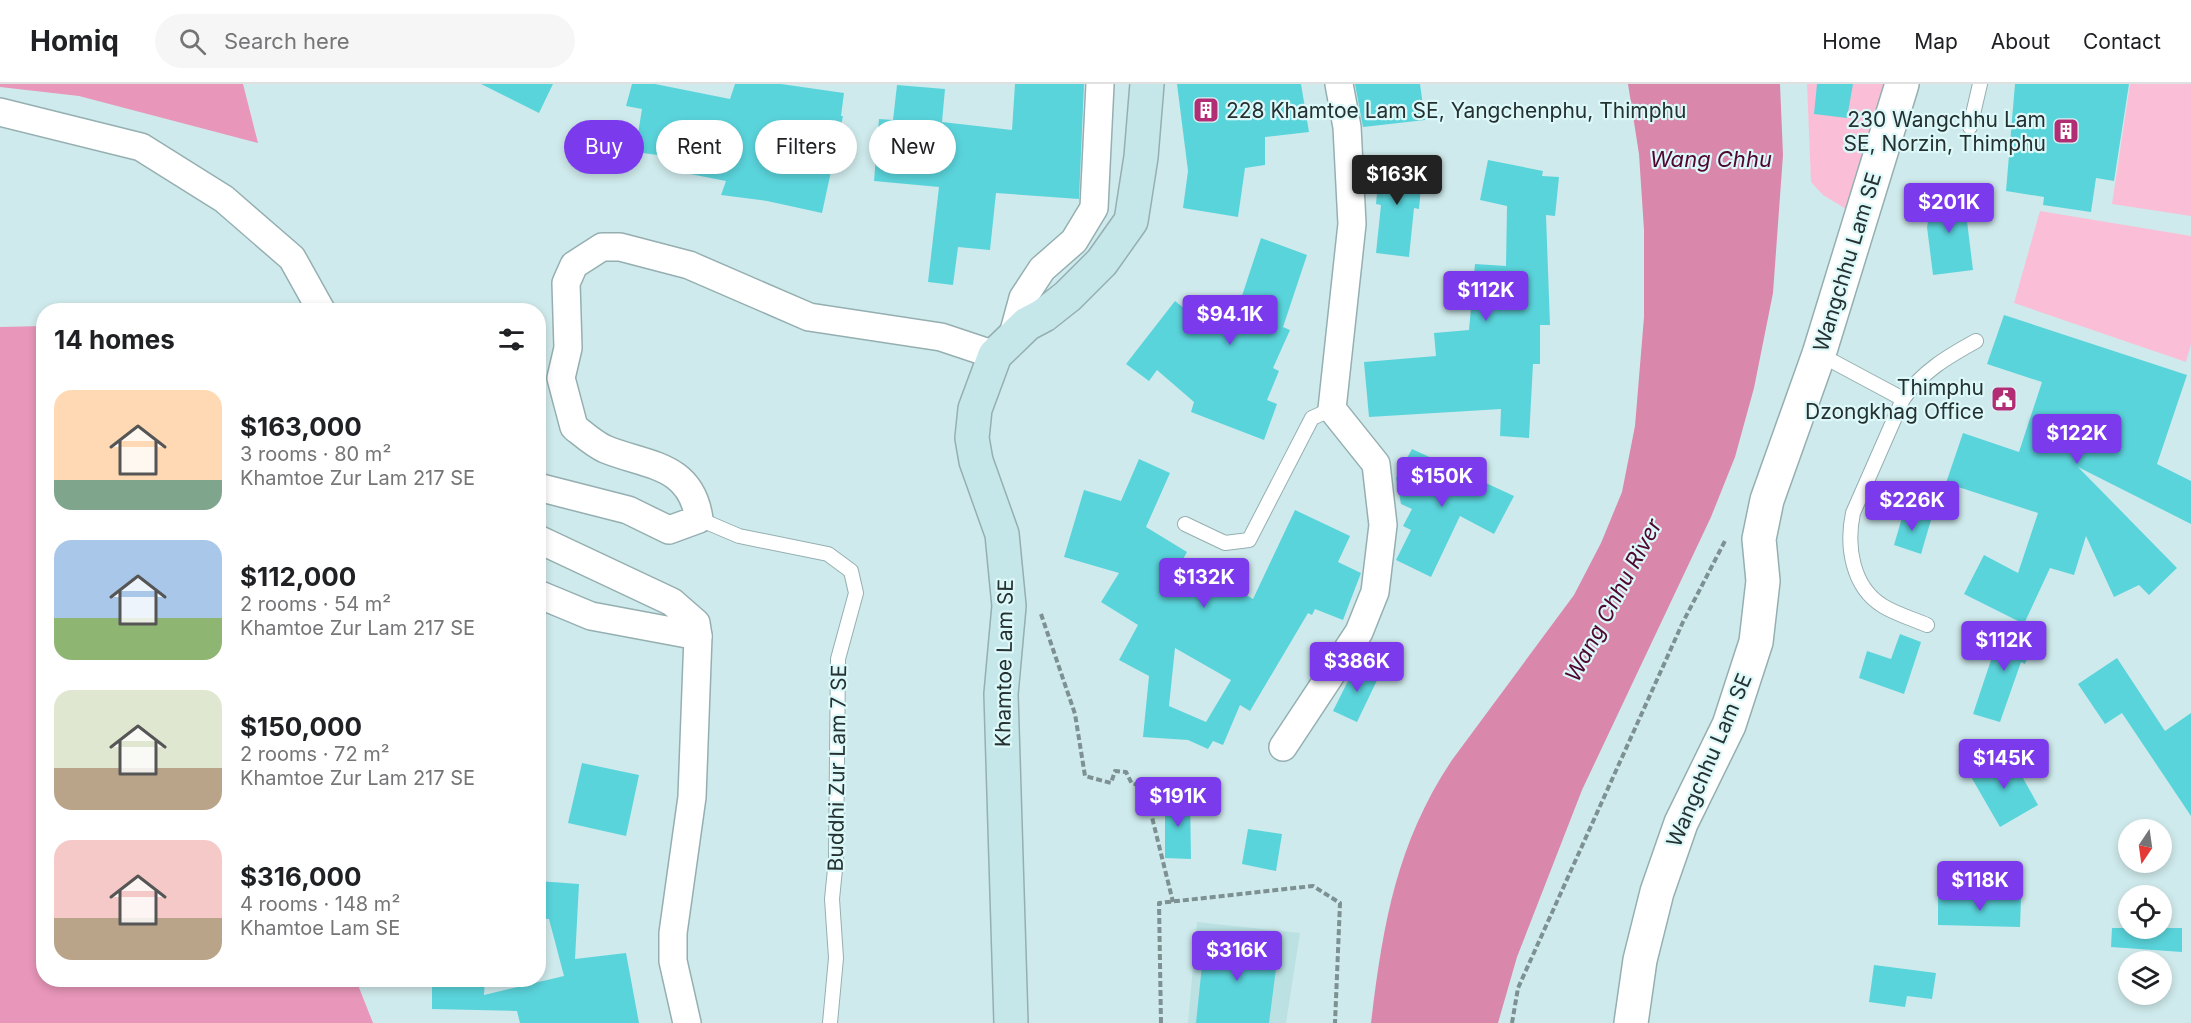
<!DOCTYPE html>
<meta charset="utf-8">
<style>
body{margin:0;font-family:Inter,sans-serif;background:#f6f6f6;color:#202124;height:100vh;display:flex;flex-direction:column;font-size:22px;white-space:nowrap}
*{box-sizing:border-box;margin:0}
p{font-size:20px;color:#757577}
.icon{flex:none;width:33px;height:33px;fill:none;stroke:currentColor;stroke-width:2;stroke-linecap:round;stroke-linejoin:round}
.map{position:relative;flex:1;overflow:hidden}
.drawer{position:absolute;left:36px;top:219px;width:510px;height:684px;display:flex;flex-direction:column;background:#fff;border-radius:24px;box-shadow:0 3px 9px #0003}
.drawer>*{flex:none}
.top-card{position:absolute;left:564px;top:36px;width:570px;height:54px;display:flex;gap:12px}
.needle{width:39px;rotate:193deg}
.buttons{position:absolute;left:2118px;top:735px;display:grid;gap:12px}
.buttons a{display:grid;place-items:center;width:54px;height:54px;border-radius:50%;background:#fff;box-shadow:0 3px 9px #0003;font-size:30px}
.price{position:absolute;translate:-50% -51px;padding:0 14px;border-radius:6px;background:#7c3aed;color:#fff;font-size:20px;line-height:39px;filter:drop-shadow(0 2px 3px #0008)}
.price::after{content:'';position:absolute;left:50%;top:36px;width:18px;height:14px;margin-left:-9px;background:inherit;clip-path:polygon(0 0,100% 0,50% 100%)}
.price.active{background:#222;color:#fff}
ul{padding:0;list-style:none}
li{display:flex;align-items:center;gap:18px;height:150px;padding:0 18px}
li span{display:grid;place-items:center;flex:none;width:168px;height:120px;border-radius:18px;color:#555}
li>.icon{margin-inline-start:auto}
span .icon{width:72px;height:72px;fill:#fffc;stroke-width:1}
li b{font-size:26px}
h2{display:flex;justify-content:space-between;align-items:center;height:72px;padding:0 18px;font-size:26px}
.chip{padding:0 21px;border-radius:27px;background:#fff;box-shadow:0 3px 9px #0003;font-size:21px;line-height:54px}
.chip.active{background:#7c3aed;color:#fff}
header{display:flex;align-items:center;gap:36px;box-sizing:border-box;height:84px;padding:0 30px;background:#fff;border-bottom:2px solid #e0e0e0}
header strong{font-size:28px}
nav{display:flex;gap:33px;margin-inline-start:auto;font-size:21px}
.search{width:420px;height:54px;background:#f6f6f6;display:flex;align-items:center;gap:15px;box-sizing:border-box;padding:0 21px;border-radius:33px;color:#757577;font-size:22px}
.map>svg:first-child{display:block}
</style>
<header>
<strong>Homiq</strong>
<div class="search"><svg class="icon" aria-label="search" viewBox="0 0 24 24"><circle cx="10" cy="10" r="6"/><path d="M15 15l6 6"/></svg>Search here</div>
<nav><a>Home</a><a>Map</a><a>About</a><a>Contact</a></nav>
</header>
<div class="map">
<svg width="2191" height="939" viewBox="0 0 2191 939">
<rect width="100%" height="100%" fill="#cfeaec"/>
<polygon fill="#bbe1e3" points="1197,838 1300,849 1286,939 1188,939"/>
<g fill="#fabfd7">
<polygon points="1807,0 1888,0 1851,128 1823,111 1811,98"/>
<polygon points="2130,0 2191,0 2191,132 2112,120"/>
<polygon points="2040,127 2191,152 2191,260 2186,278 2014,219"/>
</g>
<g fill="#e896b9">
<polygon points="0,0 243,0 258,59 79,12 0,3"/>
<polygon points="43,242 44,896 356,896 373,939 0,939 0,243"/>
</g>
<path fill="#d988ab" d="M 1628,0 L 1780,0 L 1783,71 L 1773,209 L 1754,304 L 1735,373 L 1711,433 L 1582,706 L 1517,873 L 1498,939 L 1371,939 C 1383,841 1396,760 1452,676 L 1574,511 L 1601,459 L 1622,408 L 1635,342 L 1644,233 L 1644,146 L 1639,70 Z"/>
<g fill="#5ad4db" fill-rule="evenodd">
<polygon points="481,0 553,0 539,29"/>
<polygon points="632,0 655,0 730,15 735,0 781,0 844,9 841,32 843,32 822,129 767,117 721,111 726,97 670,86 673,73 635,68 642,25 626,22"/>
<polygon points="1015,0 1084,0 1079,115 996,109 990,166 958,163 953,201 928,198 939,103 874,97 879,35 893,36 897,1 945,5 942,38 1012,46"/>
<polygon points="1177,0 1301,0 1309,48 1265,53 1265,81 1245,84 1238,133 1183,124 1188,87"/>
<polygon points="1355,0 1420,0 1425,36 1363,43"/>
<polygon points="1817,0 1853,0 1847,34 1814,30"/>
<polygon points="2015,0 2129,0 2114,97 2096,94 2091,128 2043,121 2044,113 2006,107"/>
<polygon points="1488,76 1543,87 1542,92 1559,93 1555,132 1546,131 1550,241 1540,241 1540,280 1533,280 1529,354 1500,352 1501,325 1369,333 1364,278 1436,272 1434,249 1469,246 1475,180 1506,182 1507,122 1480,116"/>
<polygon points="1380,77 1423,81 1419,125 1414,124 1409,173 1376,169 1381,121 1376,120"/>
<polygon points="1934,106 1969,112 1966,129 1973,186 1933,191 1927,143"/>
<polygon points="1261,154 1307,171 1283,243 1290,246 1273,284 1279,287 1267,316 1277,320 1264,356 1191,328 1194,318 1157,286 1149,297 1126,280 1175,217 1210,245 1220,221 1231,226 1234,219 1239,221"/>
<polygon points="2004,231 2187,291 2157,380 2191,397 2191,440 2078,383 2177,484 2149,511 2139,501 2114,513 2086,452 2074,491 2050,484 2024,540 1964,510 1984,471 2018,489 2038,429 1946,399 1963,349 2019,368 2042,298 1987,280"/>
<polygon points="1412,365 1514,412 1494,450 1460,432 1431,493 1396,476 1411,446 1403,442 1412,425 1401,420 1396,394"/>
<path d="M 1139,375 L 1170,389 L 1146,443 L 1187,468 L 1183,475 L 1253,515 L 1295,426 L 1350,452 L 1338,478 L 1361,489 L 1343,536 L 1315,525 L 1312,531 L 1308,529 L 1250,627 L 1240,621 L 1223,661 L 1213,657 L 1208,665 L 1188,656 L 1143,653 L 1149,592 L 1119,576 L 1138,541 L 1101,518 L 1119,489 L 1064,473 L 1084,406 L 1121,417 ZM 1175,564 L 1231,596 L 1206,638 L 1169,622 Z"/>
<polygon points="1904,427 1931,436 1921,470 1894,461"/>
<polygon points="2008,539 2036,551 2025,580 2021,578 2000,638 1973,630 1991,576"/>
<polygon points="1900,550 1921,558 1904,610 1859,594 1867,567 1891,575"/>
<polygon points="2117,574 2165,647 2191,629 2191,732 2122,629 2105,640 2078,600"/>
<polygon points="1357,579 1380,590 1357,638 1333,627"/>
<polygon points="2009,669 2038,721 2000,743 1970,691"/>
<polygon points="582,679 639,691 626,752 568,739"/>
<polygon points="1165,713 1190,713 1191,775 1165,774"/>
<polygon points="1248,745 1282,750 1276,787 1242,780"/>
<polygon points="538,797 579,800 575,875 626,869 639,939 520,939 517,927 432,925 432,896 485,896 484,911 564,892 549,835 538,834"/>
<polygon points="1938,814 2021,815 2020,843 1938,841"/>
<polygon points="2112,844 2182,844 2182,868 2111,863"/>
<polygon points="1205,853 1279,861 1269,939 1196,939"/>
<polygon points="1874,881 1936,889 1932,915 1907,912 1905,923 1869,918"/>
</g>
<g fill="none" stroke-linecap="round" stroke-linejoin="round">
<g stroke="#95afb1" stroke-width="16">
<g id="service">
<polyline points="1970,43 1980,0"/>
<polyline points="1819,270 1903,315"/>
<polyline points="699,435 739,452 828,470 851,487 856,509 838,575 836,775 832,815 836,874 830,939"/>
<polyline points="1185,440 1225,459 1249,456 1312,334 1332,325"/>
<path d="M 1927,541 C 1913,535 1896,530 1883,522 C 1852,503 1846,462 1853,429 L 1903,315 C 1923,287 1947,273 1976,257"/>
</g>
</g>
<g stroke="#95afb1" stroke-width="30">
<g id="minor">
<polyline points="0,28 141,63 224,115 292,174 321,226"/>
<polyline points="1011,258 1023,214 1042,185 1074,157 1094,124 1100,0"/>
<path d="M 538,403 L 628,426 L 669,446 L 699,435 C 691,379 646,382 605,365 C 594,360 583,350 574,343 L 561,294 L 568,264 L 566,199 L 574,181 L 602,163 L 620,163 L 689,181 L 809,233 L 941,253 L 995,271"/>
<polyline points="538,455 672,518 696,539 698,552 591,532 538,510"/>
<polyline points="1283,663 1359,548 1375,508 1383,441 1376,380 1332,325 1352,140 1347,43 1339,0"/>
<polyline points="687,939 673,877 673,849 692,713 698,552"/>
</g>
</g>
<g stroke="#95afb1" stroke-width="36">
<polyline id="tertiary" points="1631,939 1640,876 1657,808 1681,739 1729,641 1756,558 1763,497 1759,455 1767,416 1819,270 1902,0"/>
</g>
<g stroke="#95afb1" stroke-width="36">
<polyline id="secondary" points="1011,939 1001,610 1009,522 1002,450 976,377 972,354 975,325 995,271 1027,240 1044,231 1068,212 1102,178 1131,137 1141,73 1147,0"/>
</g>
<g stroke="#7d9092" stroke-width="4" stroke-dasharray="6 3" stroke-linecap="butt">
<polyline points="1041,530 1075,630 1085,692 1111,699 1115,687 1126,688 1132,700 1144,701 1173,818"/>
<polyline points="1161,939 1159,819 1313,802 1340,819 1335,939"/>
<polyline points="1512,939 1518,904 1683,538 1726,455"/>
</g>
<use href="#service" stroke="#fff" stroke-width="14"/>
<use href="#minor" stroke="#fff" stroke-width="27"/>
<use href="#tertiary" stroke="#fff" stroke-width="33"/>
<use href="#secondary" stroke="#c5e7e9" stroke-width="33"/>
</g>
<defs>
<g id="building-square" transform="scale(1.35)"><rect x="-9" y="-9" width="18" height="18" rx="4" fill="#b12d74" stroke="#dcf8f9"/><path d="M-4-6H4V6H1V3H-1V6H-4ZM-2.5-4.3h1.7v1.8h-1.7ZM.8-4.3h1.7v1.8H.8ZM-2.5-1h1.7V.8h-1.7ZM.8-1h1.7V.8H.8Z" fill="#fff"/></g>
<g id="civic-square" transform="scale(1.35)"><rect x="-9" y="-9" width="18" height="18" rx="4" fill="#b12d74" stroke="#dcf8f9"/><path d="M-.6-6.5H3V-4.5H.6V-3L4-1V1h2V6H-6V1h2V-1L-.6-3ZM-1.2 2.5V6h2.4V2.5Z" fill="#fff"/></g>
</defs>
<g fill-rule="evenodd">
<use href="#building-square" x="1206" y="26"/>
<use href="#building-square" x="2066" y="47"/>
<use href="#civic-square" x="2004" y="315"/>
</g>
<g text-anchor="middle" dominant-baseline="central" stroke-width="4.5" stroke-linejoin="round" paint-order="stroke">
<g font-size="21" fill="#253031" stroke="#dcf8f9" text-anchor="end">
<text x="1226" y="26" text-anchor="start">228 Khamtoe Lam SE, Yangchenphu, Thimphu</text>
<text x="2046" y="35">230 Wangchhu Lam<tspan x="2046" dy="24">SE, Norzin, Thimphu</tspan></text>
<text x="1984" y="303">Thimphu<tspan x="1984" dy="24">Dzongkhag Office</tspan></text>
</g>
<g font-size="21" fill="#253031" stroke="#dcf8f9">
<text transform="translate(1847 178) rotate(-73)">Wangchhu Lam SE</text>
<text transform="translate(1004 579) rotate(-89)">Khamtoe Lam SE</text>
<text transform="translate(1709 676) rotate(-67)">Wangchhu Lam SE</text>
<text transform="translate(837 684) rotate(-89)">Buddhi Zur Lam 7 SE</text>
</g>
<g font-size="22" font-style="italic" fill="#4f0630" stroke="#dcf8f9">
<text x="1711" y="75">Wang Chhu</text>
<text transform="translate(1613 516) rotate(-62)">Wang Chhu River</text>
</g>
</g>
</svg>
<div class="buttons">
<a><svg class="needle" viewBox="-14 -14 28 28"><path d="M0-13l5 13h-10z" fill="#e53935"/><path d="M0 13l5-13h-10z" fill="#757577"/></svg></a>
<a><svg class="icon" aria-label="locate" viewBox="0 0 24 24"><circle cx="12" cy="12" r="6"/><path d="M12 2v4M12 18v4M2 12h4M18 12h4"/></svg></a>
<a><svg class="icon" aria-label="layers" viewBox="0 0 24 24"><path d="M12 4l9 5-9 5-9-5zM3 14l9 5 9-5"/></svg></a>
</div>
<b class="price active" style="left:1397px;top:122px">$163K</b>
<b class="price" style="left:1949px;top:150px">$201K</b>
<b class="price" style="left:1486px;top:238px">$112K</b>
<b class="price" style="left:1230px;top:262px">$94.1K</b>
<b class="price" style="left:2077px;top:381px">$122K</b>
<b class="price" style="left:1442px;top:424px">$150K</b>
<b class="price" style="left:1912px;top:448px">$226K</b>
<b class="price" style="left:1204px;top:525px">$132K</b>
<b class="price" style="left:2004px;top:588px">$112K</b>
<b class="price" style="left:1357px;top:609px">$386K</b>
<b class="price" style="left:2004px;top:706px">$145K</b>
<b class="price" style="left:1178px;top:744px">$191K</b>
<b class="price" style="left:1980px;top:828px">$118K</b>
<b class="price" style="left:1237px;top:898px">$316K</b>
<div class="top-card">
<a class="chip active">Buy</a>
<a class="chip">Rent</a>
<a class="chip">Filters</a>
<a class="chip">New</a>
</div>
<section class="drawer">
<h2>14 homes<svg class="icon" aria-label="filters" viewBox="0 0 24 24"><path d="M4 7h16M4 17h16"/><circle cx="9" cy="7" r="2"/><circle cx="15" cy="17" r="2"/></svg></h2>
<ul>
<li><span style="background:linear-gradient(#ffd9b3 75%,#7fa58c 0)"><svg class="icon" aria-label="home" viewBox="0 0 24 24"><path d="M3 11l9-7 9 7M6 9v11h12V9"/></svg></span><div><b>$163,000</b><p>3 rooms · 80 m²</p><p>Khamtoe Zur Lam 217 SE</p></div></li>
<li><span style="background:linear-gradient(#a9c7e8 65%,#8fb573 0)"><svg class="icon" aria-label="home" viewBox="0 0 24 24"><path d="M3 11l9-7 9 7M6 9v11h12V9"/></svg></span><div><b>$112,000</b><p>2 rooms · 54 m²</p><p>Khamtoe Zur Lam 217 SE</p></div></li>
<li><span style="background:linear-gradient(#dfe7d0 65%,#b9a48a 0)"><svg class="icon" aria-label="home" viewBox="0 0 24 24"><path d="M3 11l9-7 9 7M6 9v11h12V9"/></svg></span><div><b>$150,000</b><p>2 rooms · 72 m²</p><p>Khamtoe Zur Lam 217 SE</p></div></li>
<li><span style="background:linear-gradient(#f6c9c9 65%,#b9a48a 0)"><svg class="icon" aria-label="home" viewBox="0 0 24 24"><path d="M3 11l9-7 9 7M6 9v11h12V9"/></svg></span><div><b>$316,000</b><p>4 rooms · 148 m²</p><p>Khamtoe Lam SE</p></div></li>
</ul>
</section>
</div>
